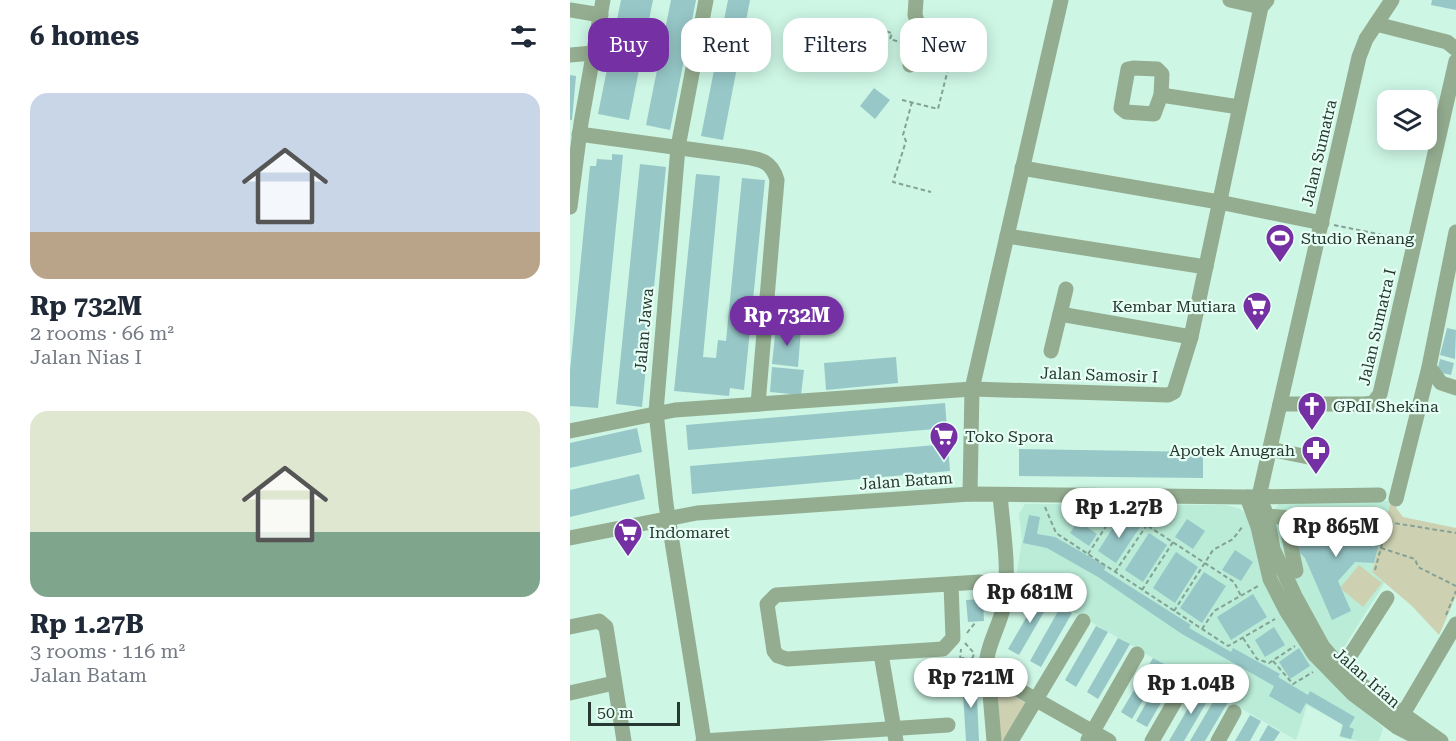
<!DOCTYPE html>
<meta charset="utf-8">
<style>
body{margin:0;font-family:"Roboto Serif",serif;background:#f6f6f7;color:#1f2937;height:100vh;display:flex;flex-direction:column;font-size:22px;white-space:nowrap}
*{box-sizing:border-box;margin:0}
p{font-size:20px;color:#747a83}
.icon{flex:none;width:33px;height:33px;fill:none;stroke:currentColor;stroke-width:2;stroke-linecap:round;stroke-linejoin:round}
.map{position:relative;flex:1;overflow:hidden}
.side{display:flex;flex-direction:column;background:#fff;width:570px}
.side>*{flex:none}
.top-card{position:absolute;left:18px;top:18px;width:570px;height:54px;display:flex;gap:12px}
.controls{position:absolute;left:807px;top:90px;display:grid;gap:12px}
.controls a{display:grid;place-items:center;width:60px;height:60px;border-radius:12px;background:#fff;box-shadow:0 3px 15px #0003;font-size:30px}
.scale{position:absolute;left:18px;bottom:15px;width:92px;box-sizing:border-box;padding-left:6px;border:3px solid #273731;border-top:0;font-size:16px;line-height:21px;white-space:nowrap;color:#273731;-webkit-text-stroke:4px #e6fff5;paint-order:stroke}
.price{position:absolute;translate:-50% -51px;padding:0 14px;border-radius:21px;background:#fff;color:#222;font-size:20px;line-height:39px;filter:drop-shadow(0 2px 3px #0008)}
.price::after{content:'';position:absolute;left:50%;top:36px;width:18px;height:14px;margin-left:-9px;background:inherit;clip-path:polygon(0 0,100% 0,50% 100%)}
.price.selected{background:#7530a4;color:#fff}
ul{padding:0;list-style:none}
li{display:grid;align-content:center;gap:12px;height:318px;padding:0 30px}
li span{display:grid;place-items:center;height:186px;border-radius:18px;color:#555}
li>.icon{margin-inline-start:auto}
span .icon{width:108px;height:108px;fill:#fffc;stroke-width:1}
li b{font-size:26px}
h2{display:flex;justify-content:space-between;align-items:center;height:72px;padding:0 30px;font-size:26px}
.chip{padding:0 21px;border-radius:18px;background:#fff;box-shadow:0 3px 15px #0003;font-size:21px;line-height:54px}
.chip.selected{background:#7530a4;color:#fff}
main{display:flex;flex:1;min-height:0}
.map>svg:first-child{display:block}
</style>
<main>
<section class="side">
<h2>6 homes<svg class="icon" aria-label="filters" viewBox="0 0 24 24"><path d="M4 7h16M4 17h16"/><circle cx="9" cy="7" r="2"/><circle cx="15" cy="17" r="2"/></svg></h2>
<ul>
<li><span style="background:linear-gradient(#c9d6e8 75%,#b9a48a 0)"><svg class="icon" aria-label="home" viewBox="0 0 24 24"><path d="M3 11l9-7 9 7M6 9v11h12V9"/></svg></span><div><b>Rp 732M</b><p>2 rooms · 66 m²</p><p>Jalan Nias I</p></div></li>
<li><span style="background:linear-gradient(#dfe7d0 65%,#7fa58c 0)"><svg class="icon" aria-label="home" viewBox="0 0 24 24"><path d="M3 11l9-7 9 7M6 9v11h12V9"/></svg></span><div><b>Rp 1.27B</b><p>3 rooms · 116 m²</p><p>Jalan Batam</p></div></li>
</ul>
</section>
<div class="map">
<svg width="886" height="741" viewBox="0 0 886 741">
<rect width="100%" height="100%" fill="#cdf6e5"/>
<g fill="#baecd8">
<polygon points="717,500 821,501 802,572 815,582 769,655 761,650 714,566 706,542 704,510 710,503"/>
<polygon points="455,504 655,505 668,508 677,514 685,543 781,699 813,728 809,741 788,741 769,737 772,724 737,705 726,740 446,579 452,539 449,514"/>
</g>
<g fill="#cdd1b2">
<polygon points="821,501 833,517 886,528 886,596 869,635 842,606 802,572"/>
<polygon points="789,565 812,583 793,607 770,588"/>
<polygon points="427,686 456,703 436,741 428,741"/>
</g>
<g fill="#97c7c7">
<polygon points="51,0 83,0 59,120 28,114"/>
<polygon points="101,0 126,0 100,130 76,125"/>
<polygon points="158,0 180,0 153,140 131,136"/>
<polygon points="862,0 886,0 886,10 861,5"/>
<polygon points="0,75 6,76 2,120 0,120"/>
<polygon points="304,88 320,100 305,119 290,106"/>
<polygon points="42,154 53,155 28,408 0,406 0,371 20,166 26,166 27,159 42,160"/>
<polygon points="70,164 96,167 72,407 46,404"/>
<polygon points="126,174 150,176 133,357 146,358 148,340 156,341 172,178 195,180 174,390 160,388 159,396 104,391"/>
<polygon points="206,327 231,329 228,367 202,364"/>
<polygon points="877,328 886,330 885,359 870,355"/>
<polygon points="326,357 328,383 256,390 254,363"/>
<polygon points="870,359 884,363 881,375 867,372"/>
<polygon points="202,367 234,370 231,395 200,392"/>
<polygon points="375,403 377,428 118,450 116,425"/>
<polygon points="67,428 72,452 0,468 0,443"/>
<polygon points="378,444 380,471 122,494 120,466"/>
<polygon points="449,449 633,452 633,478 449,476"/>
<polygon points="69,474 75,499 0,517 0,490"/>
<polygon points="459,515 470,517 467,534 485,537 536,566 534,570 621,625 619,628 661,652 663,648 710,674 708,677 738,695 740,691 785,717 779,727 784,729 781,739 770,736 773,725 736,703 730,714 699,696 704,686 612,634 528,577 477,548 453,543"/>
<polygon points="551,515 570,527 546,563 528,551"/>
<polygon points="617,519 635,531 623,549 605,537"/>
<polygon points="508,521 527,534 519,546 500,533"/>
<polygon points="736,524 813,528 804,563 785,562 768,581 781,611 762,620 735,558 727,550 725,542 730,529"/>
<polygon points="579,533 597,545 573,582 555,570"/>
<polygon points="665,550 683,562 671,581 652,570"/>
<polygon points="606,552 628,567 605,603 583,588"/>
<polygon points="634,572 656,586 632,623 610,608"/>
<polygon points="470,594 481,600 449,655 438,649"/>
<polygon points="683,594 697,617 661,640 647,617"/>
<polygon points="413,599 414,621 398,622 396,600"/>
<polygon points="491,606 502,613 471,667 460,661"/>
<polygon points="526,626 538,632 506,687 495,680"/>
<polygon points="704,627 715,645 695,657 685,640"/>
<polygon points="548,638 560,644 528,699 517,692"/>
<polygon points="729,648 740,666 720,679 709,662"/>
<polygon points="583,658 594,664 562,719 551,712"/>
<polygon points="597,666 608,673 577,727 566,721"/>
<polygon points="392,677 406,677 409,741 396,741"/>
<polygon points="631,686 642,693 614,741 599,741"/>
<polygon points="647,695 658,702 635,741 620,741"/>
<polygon points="680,715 691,721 680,741 665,741"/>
<polygon points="698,725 710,732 704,741 689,741"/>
</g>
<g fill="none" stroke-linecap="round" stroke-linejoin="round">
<g stroke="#83a195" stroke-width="2" stroke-dasharray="4.5 3" stroke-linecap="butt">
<polyline points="362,29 391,28 415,37"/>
<polyline points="282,47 289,24 322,33 320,39 333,43"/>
<polyline points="332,100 368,109 379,65 354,58"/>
<polyline points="342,102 333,135 336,141 323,182 361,192"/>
<polyline points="764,225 832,239"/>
<polyline points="475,507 486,533 658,646 705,619"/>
<polyline points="818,522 886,533"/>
<polyline points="578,526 664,582 671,596"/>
<polyline points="811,548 845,559 848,567 886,586"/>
<polyline points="518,554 542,517 542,510"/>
<polyline points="805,570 815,533"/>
<polyline points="545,572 587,510"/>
<polyline points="572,590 603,542"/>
<polyline points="604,611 643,550 663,539 673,526"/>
<polyline points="876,615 886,591"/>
<polyline points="632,629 644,611 688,586"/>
<polyline points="397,633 405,623"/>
<polyline points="673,638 687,659 699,663 725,646"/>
<polyline points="395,643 404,653 403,657 397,663"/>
<circle cx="393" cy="662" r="4"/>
<polyline points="390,660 391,649"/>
<polyline points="703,661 723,684 743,672"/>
</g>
<g stroke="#94ad90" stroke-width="15">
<polyline points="660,0 691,7"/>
<polyline points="0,10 31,15"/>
<polyline points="806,24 877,42 886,49"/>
<polyline points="0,55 23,53"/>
<polyline points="340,65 350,29 345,15 346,0"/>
<polygon points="563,68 587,69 592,74 591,95 584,114 556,112 551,108 558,69"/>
<polyline points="591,95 669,107"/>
<path d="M 9,134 L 169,156 C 188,159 201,159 207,180 L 188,404"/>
<polyline points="452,168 649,202 752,223"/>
<polyline points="0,207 11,123 33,0"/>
<polyline points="437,236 636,267"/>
<polyline points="490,314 621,337"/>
<polyline points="481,351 496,289"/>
<polyline points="859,367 871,383 886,388"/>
<polyline points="710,404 795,404 803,403 810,394 886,61"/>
<polyline points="0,431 105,410 402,389 598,395 604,392 621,337 691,7 697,0"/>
<polyline points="700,449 738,457"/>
<polyline points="400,494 402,389 491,0"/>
<polyline points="689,496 789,57 796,39 822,0"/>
<polyline points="689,496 697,516 703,549 725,596 753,647 772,669 791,684 871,741"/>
<polyline points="677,497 688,527 700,579 717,612 744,654 783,694 827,727 854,741"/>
<polyline points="826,499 859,367 886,232"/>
<polyline points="697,516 804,524"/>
<polyline points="715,518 726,571"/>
<polyline points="0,538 127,513 400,494 677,497 809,495"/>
<polyline points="381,584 383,638 373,649 217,659 208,656 204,651 197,604 206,595 410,582"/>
<polyline points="0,627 29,621 36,627 54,741"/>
<polyline points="311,654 326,741"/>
<polyline points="419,673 539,741"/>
<polyline points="767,676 817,598"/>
<polyline points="0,693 44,683"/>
<polyline points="833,714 886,624"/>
<polyline points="518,740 567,654"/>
<polyline points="133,741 378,725"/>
<polyline points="134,741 96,504 86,412 108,147 136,0"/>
<path d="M 424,741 L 417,658 C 420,640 430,624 434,605 C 440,570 433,530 430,495"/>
<polyline points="441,741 513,621"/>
<polyline points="582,741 616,682"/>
<polyline points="648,741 664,712"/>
</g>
</g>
<defs>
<g id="stadium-pin" transform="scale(1.5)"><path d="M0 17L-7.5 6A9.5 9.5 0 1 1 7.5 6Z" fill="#7530a4" stroke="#e6fff5"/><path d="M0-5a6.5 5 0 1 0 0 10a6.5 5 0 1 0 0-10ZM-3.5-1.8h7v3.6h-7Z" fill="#fff"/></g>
<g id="supermarket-pin" transform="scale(1.5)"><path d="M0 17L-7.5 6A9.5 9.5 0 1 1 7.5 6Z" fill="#7530a4" stroke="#e6fff5"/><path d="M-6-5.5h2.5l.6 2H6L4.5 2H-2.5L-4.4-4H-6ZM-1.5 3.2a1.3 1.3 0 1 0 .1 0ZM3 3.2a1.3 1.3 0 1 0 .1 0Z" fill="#fff"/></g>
<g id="church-pin" transform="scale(1.5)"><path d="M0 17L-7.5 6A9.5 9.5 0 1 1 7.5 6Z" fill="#7530a4" stroke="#e6fff5"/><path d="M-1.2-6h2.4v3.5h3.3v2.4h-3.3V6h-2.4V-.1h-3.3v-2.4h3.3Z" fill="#fff"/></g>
<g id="pharmacy-pin" transform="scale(1.5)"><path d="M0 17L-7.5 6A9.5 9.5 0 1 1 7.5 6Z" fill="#7530a4" stroke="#e6fff5"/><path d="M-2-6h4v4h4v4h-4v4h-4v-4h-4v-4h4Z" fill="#fff"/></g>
</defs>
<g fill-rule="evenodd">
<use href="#stadium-pin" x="710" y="238"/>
<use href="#supermarket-pin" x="687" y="306"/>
<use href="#church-pin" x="742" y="406"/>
<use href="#supermarket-pin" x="374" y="436"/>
<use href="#pharmacy-pin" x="746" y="450"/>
<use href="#supermarket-pin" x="58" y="532"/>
</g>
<g text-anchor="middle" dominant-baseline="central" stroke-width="4.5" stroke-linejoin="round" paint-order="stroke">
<g font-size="16" fill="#273731" stroke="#e6fff5">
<text transform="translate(749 153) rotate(-77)">Jalan Sumatra</text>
<text transform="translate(807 327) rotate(-77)">Jalan Sumatra I</text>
<text transform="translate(74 330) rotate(-85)">Jalan Jawa</text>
<text transform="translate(529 375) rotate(2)">Jalan Samosir I</text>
<text transform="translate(336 481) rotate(-4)">Jalan Batam</text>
<text transform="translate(797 678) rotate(41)">Jalan Irian</text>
</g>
<g font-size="16" fill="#273731" stroke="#e6fff5" text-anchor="start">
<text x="731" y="238">Studio Renang</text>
<text x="666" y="306" text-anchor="end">Kembar Mutiara</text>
<text x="763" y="406">GPdI Shekina</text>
<text x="395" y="436">Toko Spora</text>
<text x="725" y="450" text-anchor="end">Apotek Anugrah</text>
<text x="79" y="532">Indomaret</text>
</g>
</g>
</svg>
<div class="controls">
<a><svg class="icon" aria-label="layers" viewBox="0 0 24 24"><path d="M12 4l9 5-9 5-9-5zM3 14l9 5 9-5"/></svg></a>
</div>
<div class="scale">50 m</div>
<b class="price selected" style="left:217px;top:347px">Rp 732M</b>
<b class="price" style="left:549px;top:539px">Rp 1.27B</b>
<b class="price" style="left:766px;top:558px">Rp 865M</b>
<b class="price" style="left:460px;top:624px">Rp 681M</b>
<b class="price" style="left:401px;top:709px">Rp 721M</b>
<b class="price" style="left:621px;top:715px">Rp 1.04B</b>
<div class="top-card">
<a class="chip selected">Buy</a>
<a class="chip">Rent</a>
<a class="chip">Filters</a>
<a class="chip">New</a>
</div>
</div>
</main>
